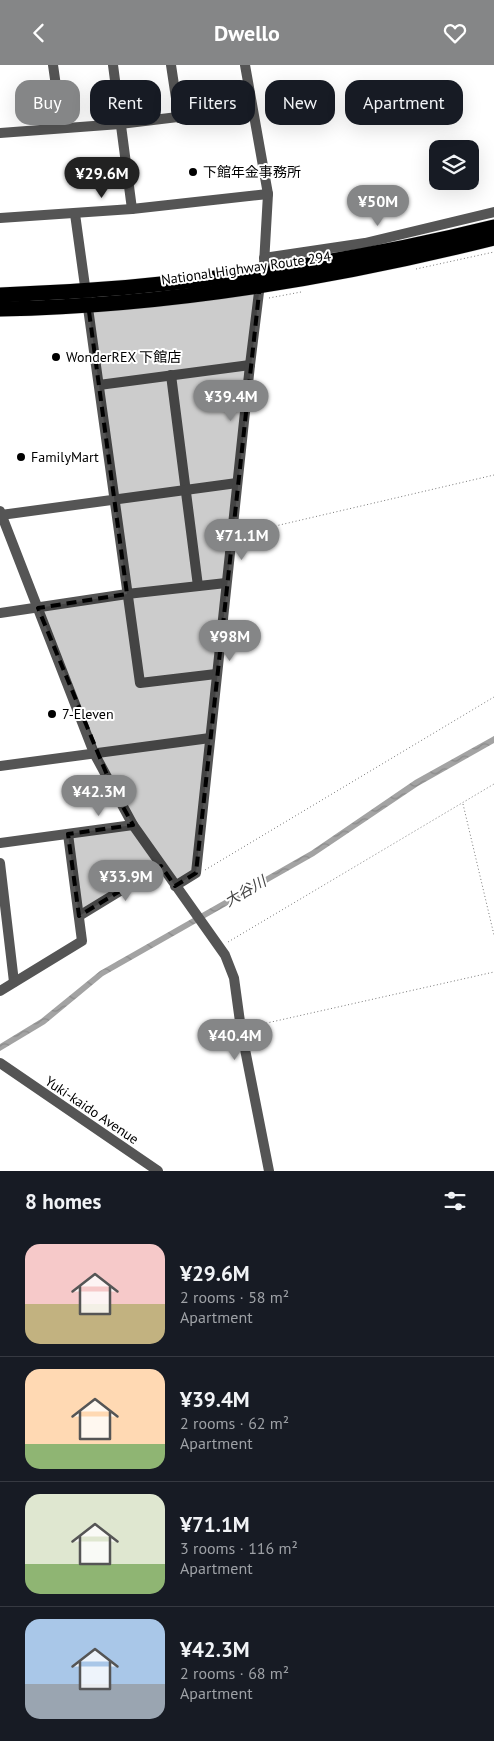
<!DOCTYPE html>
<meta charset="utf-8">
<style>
body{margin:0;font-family:"PT Sans","Noto Sans JP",sans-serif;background:#242831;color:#f1f3f6;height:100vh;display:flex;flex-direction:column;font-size:19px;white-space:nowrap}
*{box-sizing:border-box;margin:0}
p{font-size:16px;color:#9ea1a6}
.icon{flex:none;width:28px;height:28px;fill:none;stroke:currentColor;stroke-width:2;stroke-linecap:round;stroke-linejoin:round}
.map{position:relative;height:1106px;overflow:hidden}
.details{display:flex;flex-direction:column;background:#171b24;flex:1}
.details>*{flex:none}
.hud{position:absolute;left:15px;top:15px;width:465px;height:45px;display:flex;gap:10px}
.fabs{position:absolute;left:429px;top:75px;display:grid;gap:10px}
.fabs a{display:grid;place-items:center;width:50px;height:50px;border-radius:10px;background:#171b24;box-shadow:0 5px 20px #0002;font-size:25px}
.price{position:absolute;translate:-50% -42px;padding:0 11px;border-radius:18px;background:#858687;color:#fff;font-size:16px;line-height:32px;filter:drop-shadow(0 1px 2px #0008)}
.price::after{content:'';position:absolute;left:50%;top:30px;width:15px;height:11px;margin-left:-8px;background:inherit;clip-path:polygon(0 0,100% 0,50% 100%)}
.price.active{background:#222;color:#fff}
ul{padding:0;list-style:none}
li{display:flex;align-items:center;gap:15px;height:125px;padding:0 25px}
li+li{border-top:1px solid #363941}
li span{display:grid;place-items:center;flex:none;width:140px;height:100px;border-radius:15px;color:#555}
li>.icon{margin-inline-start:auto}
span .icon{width:60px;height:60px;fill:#fffc;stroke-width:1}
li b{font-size:21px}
h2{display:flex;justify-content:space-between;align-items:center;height:60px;padding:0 25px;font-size:21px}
.tag{padding:0 18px;border-radius:15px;background:#171b24;box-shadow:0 5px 20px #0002;font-size:18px;line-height:45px}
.tag.active{background:#858687;color:#fff}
header{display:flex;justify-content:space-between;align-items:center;height:65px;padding:0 25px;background:#858687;color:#fff;font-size:22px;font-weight:800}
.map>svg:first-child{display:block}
</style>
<header><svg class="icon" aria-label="back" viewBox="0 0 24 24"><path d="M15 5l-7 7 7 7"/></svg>Dwello<svg class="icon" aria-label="heart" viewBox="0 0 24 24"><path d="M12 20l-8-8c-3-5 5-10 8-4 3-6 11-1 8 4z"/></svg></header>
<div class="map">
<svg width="494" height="1106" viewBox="0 0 494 1106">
<defs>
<pattern id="water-waves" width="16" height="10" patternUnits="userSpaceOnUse" patternTransform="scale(1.25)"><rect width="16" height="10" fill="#a3a3a3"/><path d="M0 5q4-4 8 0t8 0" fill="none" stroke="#8b8b8b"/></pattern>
</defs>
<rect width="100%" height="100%" fill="#fff"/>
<polygon fill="url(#water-waves)" points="494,671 494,678 418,721 314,791 103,911 45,959 0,986 0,979 41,954 100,906 311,786 415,715"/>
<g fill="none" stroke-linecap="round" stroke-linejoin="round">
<g stroke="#dbdbdb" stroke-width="16">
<g id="highway">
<path d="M 0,230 C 167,224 332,202 494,162"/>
<path d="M 0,244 C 165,241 334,213 494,173"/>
</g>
</g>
<g stroke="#777" stroke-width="1" stroke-dasharray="1 2.5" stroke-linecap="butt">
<polyline points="416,204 494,187"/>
<polyline points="269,233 301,227"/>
<polyline points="241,469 494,410"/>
<polyline points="463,739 494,870"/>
<polyline points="205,805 494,632"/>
<polyline points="228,877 494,719"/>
<polyline points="249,962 494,907"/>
</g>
<g stroke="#555" stroke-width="10">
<polyline points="53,0 62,63"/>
<polyline points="113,0 132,144"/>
<polyline points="171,0 179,53"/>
<polyline points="245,0 268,129 264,199"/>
<polyline points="0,68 120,59 252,43"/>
<polyline points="75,149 140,618 216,609"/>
<polyline points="0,153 132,144 268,129"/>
<polyline points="264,193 365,178 494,147"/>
<polyline points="171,310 198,521"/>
<polyline points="99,320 250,300"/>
<polyline points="0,446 94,688 133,760 225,890 234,913 241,964 269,1106"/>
<polyline points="1,450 237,418"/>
<polyline points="0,548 127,529 226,518"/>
<polyline points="0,701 210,673"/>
<polyline points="0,778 133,760"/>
<polyline points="0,798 14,917"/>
<polyline points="175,821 196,808 250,300 260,219"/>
<polyline points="79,851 161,801"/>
<polyline points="0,926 82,876 68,769"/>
<polyline points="0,998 158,1106"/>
</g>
<use href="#highway" stroke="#000" stroke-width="15"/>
</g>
<path fill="#000" fill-opacity="0.2" stroke="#000" stroke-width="4" stroke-dasharray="10 6" stroke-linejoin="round" d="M 260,219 L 196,808 L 175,821 L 161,801 L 79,851 L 68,769 L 133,760 L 112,722 L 38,543 L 127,529 L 88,239 Z"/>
<g fill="#000" stroke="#fff" stroke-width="2">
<circle cx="193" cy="107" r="5"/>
<circle cx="56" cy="292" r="5"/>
<circle cx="21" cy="392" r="5"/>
<circle cx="52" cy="649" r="5"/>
</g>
<g text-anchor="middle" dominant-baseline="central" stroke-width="4" stroke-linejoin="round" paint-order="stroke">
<g font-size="14" fill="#000" stroke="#fff" text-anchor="start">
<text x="203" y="107">下館年金事務所</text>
<text x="66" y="292">WonderREX 下館店</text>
<text x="31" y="392">FamilyMart</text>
<text x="62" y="649">7-Eleven</text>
</g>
<g font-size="14" fill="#000" stroke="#fff">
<text transform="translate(246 203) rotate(-8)">National Highway Route 294</text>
<text transform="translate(92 1045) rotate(34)">Yuki-kaido Avenue</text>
</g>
<g font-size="15" font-style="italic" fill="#444" stroke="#fff">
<text transform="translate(245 826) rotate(-30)">大谷川</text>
</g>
</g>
</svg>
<div class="fabs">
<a><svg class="icon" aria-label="layers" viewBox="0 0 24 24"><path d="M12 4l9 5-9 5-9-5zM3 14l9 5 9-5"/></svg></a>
</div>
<b class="price active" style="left:102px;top:134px">¥29.6M</b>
<b class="price" style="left:378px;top:162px">¥50M</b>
<b class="price" style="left:231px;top:357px">¥39.4M</b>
<b class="price" style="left:242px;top:496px">¥71.1M</b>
<b class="price" style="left:230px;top:597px">¥98M</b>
<b class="price" style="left:99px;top:752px">¥42.3M</b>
<b class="price" style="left:126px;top:837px">¥33.9M</b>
<b class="price" style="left:235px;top:996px">¥40.4M</b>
<div class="hud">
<a class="tag active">Buy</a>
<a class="tag">Rent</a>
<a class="tag">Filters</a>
<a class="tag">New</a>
<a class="tag">Apartment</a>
</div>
</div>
<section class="details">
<h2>8 homes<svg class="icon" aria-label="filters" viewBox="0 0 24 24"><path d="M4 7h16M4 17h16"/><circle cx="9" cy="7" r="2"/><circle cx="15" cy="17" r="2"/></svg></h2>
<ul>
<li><span style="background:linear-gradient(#f6c9c9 60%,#c2b280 0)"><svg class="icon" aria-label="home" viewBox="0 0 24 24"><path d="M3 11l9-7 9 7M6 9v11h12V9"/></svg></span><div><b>¥29.6M</b><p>2 rooms · 58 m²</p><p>Apartment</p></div></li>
<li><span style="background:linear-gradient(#ffd9b3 75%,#8fb573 0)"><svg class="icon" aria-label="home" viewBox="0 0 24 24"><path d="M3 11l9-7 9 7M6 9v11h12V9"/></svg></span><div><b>¥39.4M</b><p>2 rooms · 62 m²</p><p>Apartment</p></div></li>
<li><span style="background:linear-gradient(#dfe7d0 70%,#8fb573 0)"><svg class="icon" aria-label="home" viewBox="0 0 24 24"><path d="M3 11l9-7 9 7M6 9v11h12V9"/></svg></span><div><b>¥71.1M</b><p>3 rooms · 116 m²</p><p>Apartment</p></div></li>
<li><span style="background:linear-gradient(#a9c7e8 65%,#9aa5b1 0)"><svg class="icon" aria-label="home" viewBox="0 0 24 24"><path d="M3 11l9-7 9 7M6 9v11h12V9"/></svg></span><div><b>¥42.3M</b><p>2 rooms · 68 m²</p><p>Apartment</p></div></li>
</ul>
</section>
